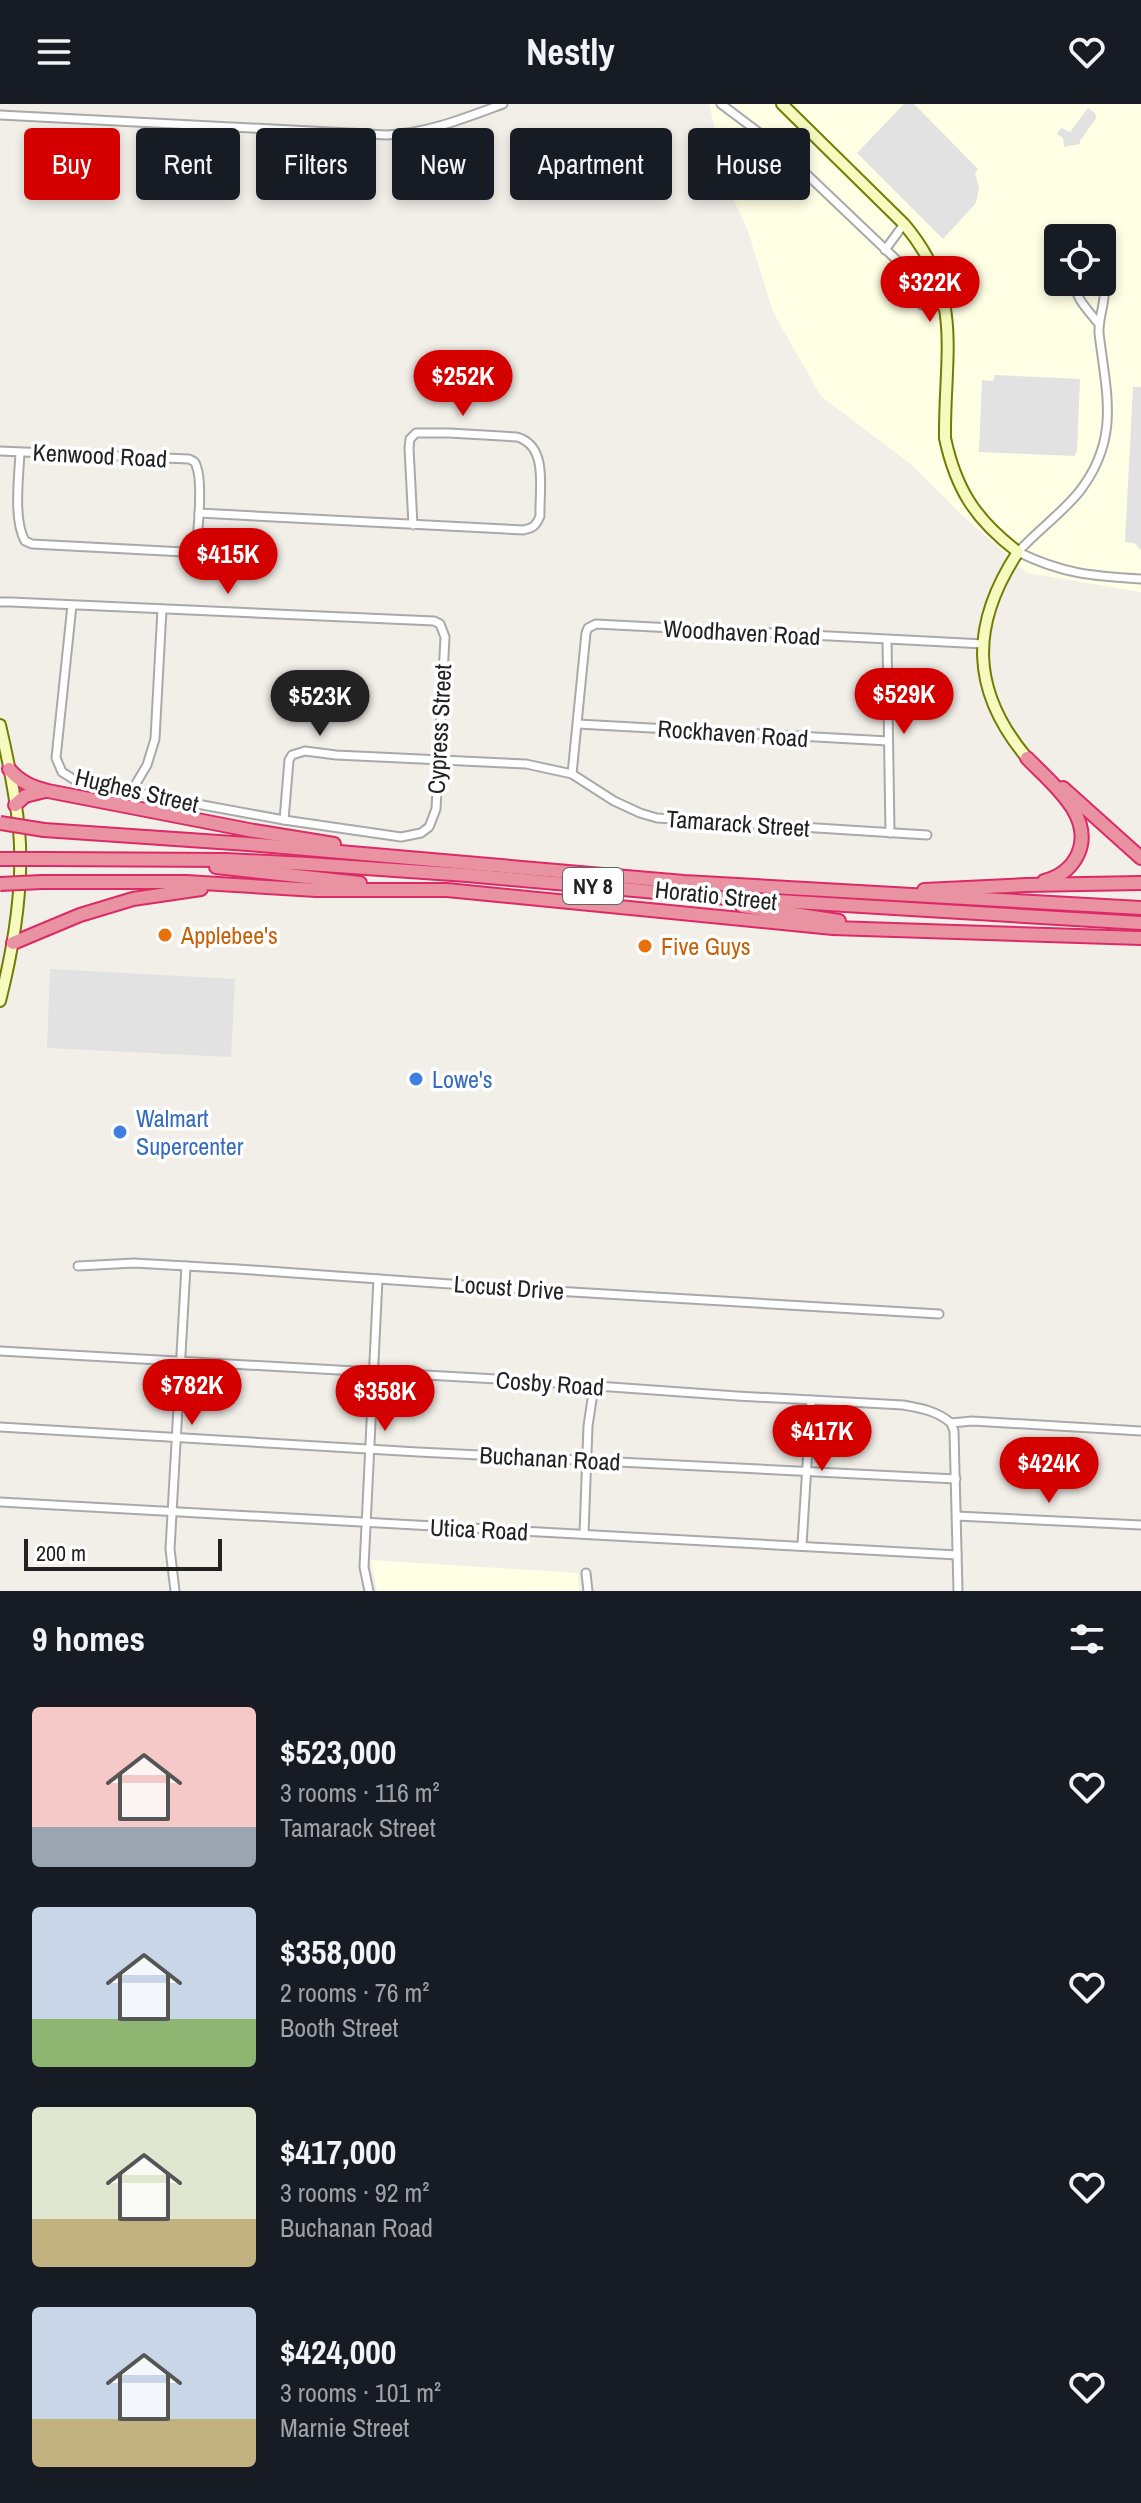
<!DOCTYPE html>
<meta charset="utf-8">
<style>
body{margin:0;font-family:"Archivo Narrow",sans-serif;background:#242831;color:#f1f3f6;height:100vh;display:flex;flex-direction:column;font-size:30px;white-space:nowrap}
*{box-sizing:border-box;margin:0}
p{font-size:26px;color:#9ea1a6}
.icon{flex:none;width:44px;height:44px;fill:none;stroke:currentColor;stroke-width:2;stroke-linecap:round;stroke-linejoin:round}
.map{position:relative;height:1487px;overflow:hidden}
.sheet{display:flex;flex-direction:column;background:#171b24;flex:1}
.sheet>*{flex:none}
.top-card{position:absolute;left:24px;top:24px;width:1094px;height:72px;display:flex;gap:16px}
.controls{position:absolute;left:1044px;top:120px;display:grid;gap:16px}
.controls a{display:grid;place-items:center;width:72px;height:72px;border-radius:8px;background:#171b24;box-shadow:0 4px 12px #0003;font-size:40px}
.scale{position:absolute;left:24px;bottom:20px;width:198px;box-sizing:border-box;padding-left:8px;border:4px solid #222;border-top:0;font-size:22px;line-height:28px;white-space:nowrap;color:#222;-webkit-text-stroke:6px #fff;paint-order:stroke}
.price{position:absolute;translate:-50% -68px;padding:0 18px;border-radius:28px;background:#d40000;color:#fff;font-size:26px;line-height:52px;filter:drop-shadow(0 2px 4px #0008)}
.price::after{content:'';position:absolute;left:50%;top:48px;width:24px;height:18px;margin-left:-12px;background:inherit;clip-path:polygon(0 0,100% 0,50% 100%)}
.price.selected{background:#222;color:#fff}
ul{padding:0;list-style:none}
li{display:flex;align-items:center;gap:24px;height:200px;padding:0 32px}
li span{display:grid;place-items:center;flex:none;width:224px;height:160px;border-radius:8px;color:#555}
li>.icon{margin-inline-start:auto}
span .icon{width:96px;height:96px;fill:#fffc;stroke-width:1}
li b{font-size:34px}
h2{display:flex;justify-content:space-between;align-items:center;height:96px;padding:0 32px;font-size:34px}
.chip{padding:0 28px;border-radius:8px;background:#171b24;box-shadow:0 4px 12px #0003;font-size:28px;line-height:72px}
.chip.selected{background:#d40000;color:#fff}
header{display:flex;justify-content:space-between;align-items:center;height:104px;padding:0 32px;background:#171b24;font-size:36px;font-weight:700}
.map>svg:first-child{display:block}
</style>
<header><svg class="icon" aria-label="menu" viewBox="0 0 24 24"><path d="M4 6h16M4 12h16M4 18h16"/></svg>Nestly<svg class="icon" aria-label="heart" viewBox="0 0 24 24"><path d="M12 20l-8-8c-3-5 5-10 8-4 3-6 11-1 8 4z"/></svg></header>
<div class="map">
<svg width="1141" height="1487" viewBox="0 0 1141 1487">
<rect width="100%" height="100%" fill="#f2efe9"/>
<g fill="#ffffe5" fill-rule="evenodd">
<path d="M 709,0 L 1141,0 L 1141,488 L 1027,469 L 962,411 L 912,361 L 821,292 L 773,208 L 748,127 L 730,88 ZM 1058,134 L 1102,134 L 1102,178 L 1058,178 Z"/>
<polygon points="371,1456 578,1469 579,1487 377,1487"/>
</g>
<g fill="#e2e2e2">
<polygon points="904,0 914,0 978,65 975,69 979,84 976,99 943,135 857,49"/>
<polygon points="1088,4 1095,9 1096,14 1080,37 1080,40 1064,43 1063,34 1057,30 1061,24 1070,28"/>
<polygon points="995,271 1080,275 1077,347 1074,352 979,348 982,276 993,277"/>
<polygon points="1133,283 1141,283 1141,450 1141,446 1134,439 1125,438"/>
<polygon points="50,865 235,875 231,953 47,944"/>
</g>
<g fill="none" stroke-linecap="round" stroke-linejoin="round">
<g stroke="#a9a9a9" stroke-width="11">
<g id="street">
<path d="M 721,0 L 777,42 L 904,163 C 914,176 913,190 922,201 L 945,202"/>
<path d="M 0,11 L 387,31 C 428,29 465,14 503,0"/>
<polyline points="885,146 904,120"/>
<path d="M 1102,175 C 1109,192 1098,211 1099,229 C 1106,289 1121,334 1079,388 C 1061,410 1037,427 1018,448 C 1063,470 1092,472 1141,475"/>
<path d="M 1076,178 C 1073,193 1090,208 1099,220"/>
<path d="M 0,347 L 189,355 C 195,358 195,357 197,364 C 202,378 199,428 195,443 L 184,448 L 32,440 L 25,437 C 13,416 19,372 20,348"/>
<path d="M 199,409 L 523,426 C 533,424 536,422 540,412 C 539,386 549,342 517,333 L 449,329 L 416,329 L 410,335 L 409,344 L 413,421"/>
<polyline points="0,498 11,498 434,517 440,520 445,533 436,705 429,723 421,729 401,733 284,716 78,678 62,668 56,654 72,501"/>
<polyline points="887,536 890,729"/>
<polyline points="578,620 888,637"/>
<polyline points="572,670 586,529 588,524 596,520 984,540"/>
<polyline points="131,688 147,661 155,635 162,505"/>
<polyline points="284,716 289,656 292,651 305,647 336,651 526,660 572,670 614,697 640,709 657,714 927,731"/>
<polyline points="78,1162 134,1159 238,1165 522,1185 939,1210"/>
<path d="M 0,1247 L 513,1276 L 737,1292 L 903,1301 C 921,1304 937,1307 951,1319"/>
<polyline points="951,1319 972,1317 1141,1327"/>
<polyline points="951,1319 954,1327 958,1487"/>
<polyline points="0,1323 418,1348 956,1375"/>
<path d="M 0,1398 C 319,1417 638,1432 957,1451"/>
<polyline points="957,1412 1141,1421"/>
<polyline points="584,1430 588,1322 594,1282"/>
<polyline points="802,1441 811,1296"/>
<polyline points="586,1469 588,1487"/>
<polyline points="175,1487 170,1445 186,1162"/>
<polyline points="369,1487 364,1463 378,1175"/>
</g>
</g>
<g stroke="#707d05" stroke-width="14">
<g id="secondary">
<path d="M 782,0 L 904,120 C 965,192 944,249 945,334 C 956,386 976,416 1018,448 C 970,521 970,586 1027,654"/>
<path d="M 0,621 C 8,655 15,690 19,725 C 24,781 14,842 0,897"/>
</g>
</g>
<g stroke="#dc2a67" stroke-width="16">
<g id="highway">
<path d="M 1027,654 C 1050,678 1095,712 1078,750 C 1071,765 1060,773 1044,777"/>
<path d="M 9,665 C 20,678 32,683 48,687 L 254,727 L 334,740"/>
<polyline points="1063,684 1141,754"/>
<polyline points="15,701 25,692 45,687"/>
<polyline points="44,726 248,740 684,778 1141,804"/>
<polyline points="45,755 226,756 308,760 467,771 712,793 1141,819"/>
<polyline points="216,763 360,779"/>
<polyline points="42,778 186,778 316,786 447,786 833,824 1141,834"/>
<polyline points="924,786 1026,781 1141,779"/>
<polyline points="742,802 839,817"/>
<polyline points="13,839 80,811 133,795 201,785"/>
</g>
</g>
<use href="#street" stroke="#fff" stroke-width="7"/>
<use href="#secondary" stroke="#f7fabf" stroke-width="10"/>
<use href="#highway" stroke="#e892a2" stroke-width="12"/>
<g stroke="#dc2a67" stroke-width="16" stroke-linecap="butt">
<g id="highway-bridge">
<polyline points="0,719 44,726"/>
<polyline points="0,755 45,755"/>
<polyline points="0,780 42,778"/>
</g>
</g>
<use href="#highway-bridge" stroke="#e892a2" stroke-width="12"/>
</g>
<g fill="#e8710a" stroke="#fff" stroke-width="3">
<circle cx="165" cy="831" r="8"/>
<circle cx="645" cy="842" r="8"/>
</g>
<g fill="#3f7fe0" stroke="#fff" stroke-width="3">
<circle cx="416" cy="975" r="8"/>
<circle cx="120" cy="1028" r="8"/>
</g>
<g text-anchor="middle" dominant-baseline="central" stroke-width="7" stroke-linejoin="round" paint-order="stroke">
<rect fill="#fff" stroke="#646464" stroke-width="2" x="563" y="764" width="60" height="36" rx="6"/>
<g font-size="22" font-weight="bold" fill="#222">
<text x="593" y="782">NY 8</text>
</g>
<g font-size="24" fill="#222" stroke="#fff">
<text transform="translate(100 351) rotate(3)">Kenwood Road</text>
<text transform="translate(742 528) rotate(3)">Woodhaven Road</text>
<text transform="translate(439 625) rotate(-87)">Cypress Street</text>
<text transform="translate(733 629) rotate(4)">Rockhaven Road</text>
<text transform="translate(137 686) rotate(13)">Hughes Street</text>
<text transform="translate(738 719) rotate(4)">Tamarack Street</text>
<text transform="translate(716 791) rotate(6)">Horatio Street</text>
<text transform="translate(509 1183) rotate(4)">Locust Drive</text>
<text transform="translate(550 1279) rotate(4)">Cosby Road</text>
<text transform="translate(550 1354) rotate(3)">Buchanan Road</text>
<text transform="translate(479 1425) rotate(3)">Utica Road</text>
</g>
<g font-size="24" fill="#c56008" stroke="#fff" text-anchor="start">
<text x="181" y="831">Applebee's</text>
<text x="661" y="842">Five Guys</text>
</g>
<g font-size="24" fill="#366cbe" stroke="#fff" text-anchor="start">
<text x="432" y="975">Lowe's</text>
<text x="136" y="1014">Walmart<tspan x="136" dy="28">Supercenter</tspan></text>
</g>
</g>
</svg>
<div class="controls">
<a><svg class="icon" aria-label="locate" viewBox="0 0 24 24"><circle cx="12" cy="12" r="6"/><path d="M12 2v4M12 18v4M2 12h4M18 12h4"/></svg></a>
</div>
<div class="scale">200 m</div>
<b class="price" style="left:930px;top:220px">$322K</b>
<b class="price" style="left:463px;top:314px">$252K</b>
<b class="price" style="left:228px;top:492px">$415K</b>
<b class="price" style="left:904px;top:632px">$529K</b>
<b class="price selected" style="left:320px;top:634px">$523K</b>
<b class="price" style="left:192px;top:1323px">$782K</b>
<b class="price" style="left:385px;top:1329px">$358K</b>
<b class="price" style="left:822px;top:1369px">$417K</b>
<b class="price" style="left:1049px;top:1401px">$424K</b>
<div class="top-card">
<a class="chip selected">Buy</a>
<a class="chip">Rent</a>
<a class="chip">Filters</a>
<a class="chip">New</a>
<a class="chip">Apartment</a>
<a class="chip">House</a>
</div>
</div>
<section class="sheet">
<h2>9 homes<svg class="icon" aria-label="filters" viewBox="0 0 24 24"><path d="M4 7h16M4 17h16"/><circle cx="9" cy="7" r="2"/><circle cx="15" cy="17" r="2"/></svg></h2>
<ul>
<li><span style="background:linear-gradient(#f6c9c9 75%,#9aa5b1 0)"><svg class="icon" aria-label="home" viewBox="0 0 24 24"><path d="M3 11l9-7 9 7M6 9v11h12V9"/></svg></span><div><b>$523,000</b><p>3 rooms · 116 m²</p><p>Tamarack Street</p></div><svg class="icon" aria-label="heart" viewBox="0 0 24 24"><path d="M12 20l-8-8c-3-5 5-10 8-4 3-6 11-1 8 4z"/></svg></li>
<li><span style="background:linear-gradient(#c9d6e8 70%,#8fb573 0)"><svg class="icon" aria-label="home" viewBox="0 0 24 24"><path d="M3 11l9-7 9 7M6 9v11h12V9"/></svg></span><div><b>$358,000</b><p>2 rooms · 76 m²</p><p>Booth Street</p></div><svg class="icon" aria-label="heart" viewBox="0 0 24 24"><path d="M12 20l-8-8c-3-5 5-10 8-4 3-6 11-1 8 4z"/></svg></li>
<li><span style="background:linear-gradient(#dfe7d0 70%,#c2b280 0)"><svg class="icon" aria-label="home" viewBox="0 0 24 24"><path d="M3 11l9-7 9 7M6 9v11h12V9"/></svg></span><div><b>$417,000</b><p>3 rooms · 92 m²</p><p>Buchanan Road</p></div><svg class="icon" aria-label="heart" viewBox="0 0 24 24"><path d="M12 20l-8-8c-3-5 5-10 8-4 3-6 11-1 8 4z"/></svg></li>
<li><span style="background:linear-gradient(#c9d6e8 70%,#c2b280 0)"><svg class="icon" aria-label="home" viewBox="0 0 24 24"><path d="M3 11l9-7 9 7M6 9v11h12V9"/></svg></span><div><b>$424,000</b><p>3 rooms · 101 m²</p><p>Marnie Street</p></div><svg class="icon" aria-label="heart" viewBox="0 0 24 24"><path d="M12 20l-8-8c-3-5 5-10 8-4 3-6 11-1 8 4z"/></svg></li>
</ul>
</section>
